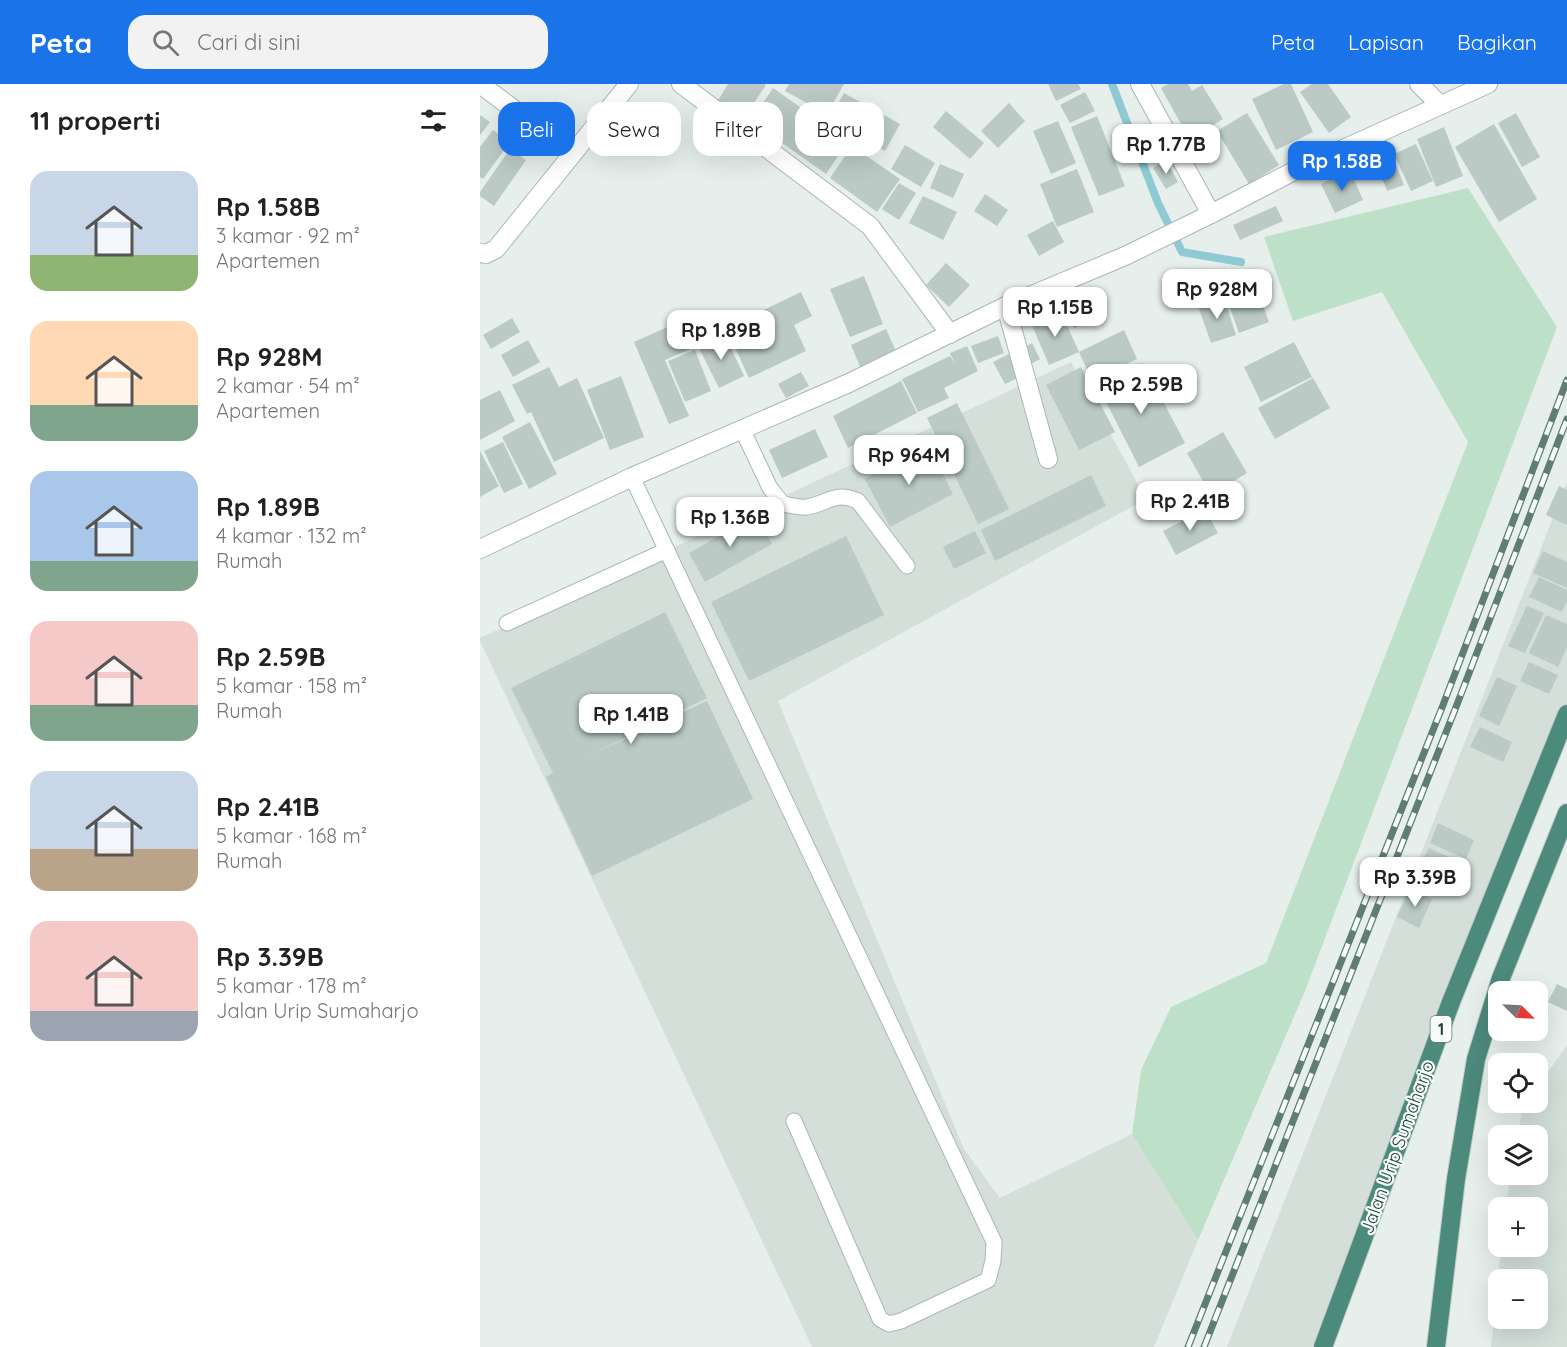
<!DOCTYPE html>
<html lang="id">
<meta charset="utf-8">
<style>
body{margin:0;font-family:Quicksand,sans-serif;background:#f2f2f2;color:#222;height:100vh;display:flex;flex-direction:column;font-size:22px;white-space:nowrap}
*{box-sizing:border-box;margin:0}
p{font-size:20px;color:#767676}
.icon{flex:none;width:33px;height:33px;fill:none;stroke:currentColor;stroke-width:2;stroke-linecap:round;stroke-linejoin:round}
.map{position:relative;flex:1;overflow:hidden}
.side{display:flex;flex-direction:column;background:#fff;width:480px}
.side>*{flex:none}
.hud{position:absolute;left:18px;top:18px;width:570px;height:54px;display:flex;gap:12px}
.needle{width:39px;rotate:114deg}
.buttons{position:absolute;left:1008px;top:897px;display:grid;gap:12px}
.buttons a{display:grid;place-items:center;width:60px;height:60px;border-radius:12px;background:#fff;box-shadow:0 6px 24px #0002;font-size:30px}
.price{position:absolute;translate:-50% -51px;padding:0 14px;border-radius:12px;background:#fff;color:#222;font-size:20px;line-height:39px;filter:drop-shadow(0 2px 3px #0008)}
.price::after{content:'';position:absolute;left:50%;top:36px;width:18px;height:14px;margin-left:-9px;background:inherit;clip-path:polygon(0 0,100% 0,50% 100%)}
.price.on{background:#1a73e8;color:#fff}
ul{padding:0;list-style:none}
li{display:flex;align-items:center;gap:18px;height:150px;padding:0 30px}
li span{display:grid;place-items:center;flex:none;width:168px;height:120px;border-radius:18px;color:#555}
li>.icon{margin-inline-start:auto}
span .icon{width:72px;height:72px;fill:#fffc;stroke-width:1}
li b{font-size:26px}
h2{display:flex;justify-content:space-between;align-items:center;height:72px;padding:0 30px;font-size:26px}
.tag{padding:0 21px;border-radius:18px;background:#fff;box-shadow:0 6px 24px #0002;font-size:21px;line-height:54px}
.tag.on{background:#1a73e8;color:#fff}
header{display:flex;align-items:center;gap:36px;box-sizing:border-box;height:84px;padding:0 30px;background:#1a73e8;color:#fff}
header strong{font-size:28px}
nav{display:flex;gap:33px;margin-inline-start:auto;font-size:21px}
.search{width:420px;height:54px;background:#f2f2f2;display:flex;align-items:center;gap:15px;box-sizing:border-box;padding:0 21px;border-radius:18px;color:#767676;font-size:22px}
main{display:flex;flex:1;min-height:0}
.map>svg:first-child{display:block}
</style>
<header>
<strong>Peta</strong>
<div class="search"><svg class="icon" aria-label="search" viewBox="0 0 24 24"><circle cx="10" cy="10" r="6"/><path d="M15 15l6 6"/></svg>Cari di sini</div>
<nav><a>Peta</a><a>Lapisan</a><a>Bagikan</a></nav>
</header>
<main>
<section class="side">
<h2>11 properti<svg class="icon" aria-label="filters" viewBox="0 0 24 24"><path d="M4 7h16M4 17h16"/><circle cx="9" cy="7" r="2"/><circle cx="15" cy="17" r="2"/></svg></h2>
<ul>
<li><span style="background:linear-gradient(#c9d6e8 70%,#8fb573 0)"><svg class="icon" aria-label="home" viewBox="0 0 24 24"><path d="M3 11l9-7 9 7M6 9v11h12V9"/></svg></span><div><b>Rp 1.58B</b><p>3 kamar · 92 m²</p><p>Apartemen</p></div></li>
<li><span style="background:linear-gradient(#ffd9b3 70%,#7fa58c 0)"><svg class="icon" aria-label="home" viewBox="0 0 24 24"><path d="M3 11l9-7 9 7M6 9v11h12V9"/></svg></span><div><b>Rp 928M</b><p>2 kamar · 54 m²</p><p>Apartemen</p></div></li>
<li><span style="background:linear-gradient(#a9c7e8 75%,#7fa58c 0)"><svg class="icon" aria-label="home" viewBox="0 0 24 24"><path d="M3 11l9-7 9 7M6 9v11h12V9"/></svg></span><div><b>Rp 1.89B</b><p>4 kamar · 132 m²</p><p>Rumah</p></div></li>
<li><span style="background:linear-gradient(#f6c9c9 70%,#7fa58c 0)"><svg class="icon" aria-label="home" viewBox="0 0 24 24"><path d="M3 11l9-7 9 7M6 9v11h12V9"/></svg></span><div><b>Rp 2.59B</b><p>5 kamar · 158 m²</p><p>Rumah</p></div></li>
<li><span style="background:linear-gradient(#c9d6e8 65%,#b9a48a 0)"><svg class="icon" aria-label="home" viewBox="0 0 24 24"><path d="M3 11l9-7 9 7M6 9v11h12V9"/></svg></span><div><b>Rp 2.41B</b><p>5 kamar · 168 m²</p><p>Rumah</p></div></li>
<li><span style="background:linear-gradient(#f6c9c9 75%,#9aa5b1 0)"><svg class="icon" aria-label="home" viewBox="0 0 24 24"><path d="M3 11l9-7 9 7M6 9v11h12V9"/></svg></span><div><b>Rp 3.39B</b><p>5 kamar · 178 m²</p><p>Jalan Urip Sumaharjo</p></div></li>
</ul>
</section>
<div class="map">
<svg width="1087" height="1263" viewBox="0 0 1087 1263">
<rect width="100%" height="100%" fill="#e6efeb"/>
<g fill="#d4dfda" fill-rule="evenodd">
<polygon points="591,278 666,415 298,617 484,1065 520,1114 652,1050 718,1156 674,1263 332,1263 0,557 0,554"/>
<polygon points="1087,398 1087,626 838,1263 747,1263"/>
<path d="M 1087,961 L 1087,1263 L 1011,1263 L 1021,1163 L 1058,1162 L 1058,1124 L 1025,1123 L 1031,1091 L 1058,1090 L 1058,1052 L 1038,1051 L 1043,1022 L 1045,1019 L 1058,1018 L 1058,1002 ZM 1018,1196 L 1058,1196 L 1058,1234 L 1018,1234 Z"/>
</g>
<polygon fill="#bfe0c8" points="988,104 1077,243 825,907 718,1156 652,1050 661,986 691,923 786,879 988,358 902,208 813,237 784,153"/>
<g fill="none" stroke-linecap="round" stroke-linejoin="round">
<polyline stroke="#8ec9d4" stroke-width="8" points="632,0 678,119 702,168 761,178"/>
</g>
<g fill="#bbcac4">
<polygon points="248,0 284,0 286,1 263,35 237,18"/>
<polygon points="309,0 364,0 347,30 305,7"/>
<polygon points="568,0 598,0 601,5 576,17"/>
<polygon points="688,0 708,0 712,7 722,1 743,35 732,42 737,52 715,65 681,4"/>
<polygon points="804,0 811,0 833,48 796,66 772,15"/>
<polygon points="832,0 848,0 871,33 849,49 820,8"/>
<polygon points="293,4 368,57 346,90 271,37"/>
<polygon points="605,8 615,27 590,39 580,21"/>
<polygon points="364,9 420,40 405,67 349,36"/>
<polygon points="529,19 545,37 518,64 501,47"/>
<polygon points="466,27 504,59 490,75 453,43"/>
<polygon points="767,29 799,81 769,100 737,47"/>
<polygon points="1036,29 1060,73 1042,83 1018,39"/>
<polygon points="0,31 10,38 0,51"/>
<polygon points="617,32 645,102 619,112 591,43"/>
<polygon points="578,37 596,79 571,90 553,47"/>
<polygon points="1014,40 1057,115 1019,138 975,63"/>
<polygon points="964,43 983,92 956,103 937,55"/>
<polygon points="13,46 30,58 3,95 0,93 0,63"/>
<polygon points="936,60 953,97 931,107 914,70"/>
<polygon points="425,61 455,79 441,103 411,85"/>
<polygon points="372,62 420,95 397,128 350,94"/>
<polygon points="30,65 46,76 14,122 0,112 0,108"/>
<polygon points="913,74 924,101 907,107 897,81"/>
<polygon points="686,76 698,98 686,105 673,84"/>
<polygon points="460,80 484,90 473,114 450,104"/>
<polygon points="597,85 614,128 577,143 560,100"/>
<polygon points="870,87 883,116 855,129 841,100"/>
<polygon points="419,99 436,109 419,136 402,125"/>
<polygon points="505,110 528,126 517,142 494,127"/>
<polygon points="443,112 477,128 463,156 429,139"/>
<polygon points="796,122 803,137 760,156 753,141"/>
<polygon points="573,137 584,158 559,172 547,151"/>
<polygon points="466,179 490,201 469,223 446,201"/>
<polygon points="384,192 403,240 370,253 350,205"/>
<polygon points="775,199 789,238 759,249 745,210"/>
<polygon points="608,204 621,233 594,244 582,216"/>
<polygon points="321,208 332,232 314,241 326,267 269,294 246,244"/>
<polygon points="744,214 756,251 731,259 718,222"/>
<polygon points="580,226 599,268 569,281 551,239"/>
<polygon points="235,232 241,246 218,256 212,242"/>
<polygon points="32,234 40,248 11,265 3,251"/>
<polygon points="203,236 215,263 185,276 209,332 189,340 154,258"/>
<polygon points="406,245 417,270 381,285 371,261"/>
<polygon points="644,246 657,275 612,296 599,268"/>
<polygon points="244,249 264,292 239,304 218,262"/>
<polygon points="518,252 524,269 498,279 491,262"/>
<polygon points="48,256 60,278 33,293 21,271"/>
<polygon points="814,258 832,293 781,318 764,283"/>
<polygon points="552,259 560,275 547,282 539,266"/>
<polygon points="487,262 498,287 464,304 469,314 438,328 422,295 470,272 475,280 470,269"/>
<polygon points="215,266 231,307 205,318 188,277"/>
<polygon points="531,269 542,292 525,300 513,278"/>
<polygon points="663,279 705,359 659,383 618,302"/>
<polygon points="69,283 79,303 97,294 124,354 74,378 51,328 47,330 32,301"/>
<polygon points="601,283 635,348 599,366 566,301"/>
<polygon points="321,288 329,302 306,314 298,300"/>
<polygon points="141,292 164,353 130,366 107,306"/>
<polygon points="833,294 850,324 795,355 778,324"/>
<polygon points="421,297 437,329 368,364 353,332"/>
<polygon points="20,306 35,337 0,356 0,316"/>
<polygon points="477,319 529,425 498,440 447,334"/>
<polygon points="50,338 77,390 49,405 22,353"/>
<polygon points="335,345 348,373 302,394 289,366"/>
<polygon points="743,348 767,389 731,411 707,369"/>
<polygon points="23,358 43,400 24,409 4,367"/>
<polygon points="448,362 473,410 410,443 385,395"/>
<polygon points="0,367 19,402 0,413"/>
<polygon points="611,391 626,422 515,477 501,446"/>
<polygon points="1079,402 1087,406 1087,441 1066,431"/>
<polygon points="725,425 738,449 696,471 683,447"/>
<polygon points="276,431 292,460 225,498 209,469"/>
<polygon points="495,447 506,469 474,485 463,463"/>
<polygon points="366,452 404,531 269,597 231,518"/>
<polygon points="1063,467 1087,478 1087,504 1053,489"/>
<polygon points="1059,493 1087,506 1087,517 1082,528 1049,513"/>
<polygon points="1047,522 1064,529 1045,569 1028,562"/>
<polygon points="185,528 227,614 106,673 227,617 273,715 112,792 66,693 73,689 31,604"/>
<polygon points="1066,531 1087,540 1087,563 1078,583 1049,569"/>
<polygon points="1049,578 1078,591 1069,610 1040,597"/>
<polygon points="1017,593 1037,602 1019,642 999,632"/>
<polygon points="1000,643 1032,658 1023,678 990,663"/>
<polygon points="958,739 994,756 986,775 950,759"/>
<polygon points="949,764 977,777 969,794 940,781"/>
<polygon points="930,805 952,815 939,844 917,833"/>
<polygon points="1077,900 1087,905 1087,927 1068,918"/>
</g>
<g fill="none" stroke-linecap="round" stroke-linejoin="round">
<g stroke="#a8b8b2" stroke-width="17">
<g id="service">
<path d="M 262,345 L 290,404 L 303,420 C 310,421 320,424 327,423 C 350,419 353,407 378,417 L 427,482"/>
<polyline points="152,393 514,1158 513,1177 508,1196 421,1237 409,1240 400,1235 314,1037"/>
<polyline points="27,539 187,466"/>
</g>
</g>
<g stroke="#a8b8b2" stroke-width="20">
<g id="minor">
<polyline points="0,0 92,69"/>
<polyline points="201,0 390,142 470,250"/>
<polyline points="660,0 731,130"/>
<polyline points="939,0 960,21"/>
<polyline points="0,169 6,170 16,165 149,0"/>
<polyline points="526,222 568,375"/>
</g>
</g>
<g stroke="#a8b8b2" stroke-width="20">
<polyline id="tertiary" points="0,465 152,393 369,299 526,222 645,172 731,130 812,88 1008,0"/>
</g>
<g stroke="#c2cac8" stroke-width="20">
<g id="trunk">
<polyline points="843,1263 971,918 1087,630"/>
<polyline points="956,1263 976,1095 996,975 1021,894 1087,729"/>
</g>
</g>
<use href="#service" stroke="#fff" stroke-width="15"/>
<use href="#minor" stroke="#fff" stroke-width="18"/>
<use href="#tertiary" stroke="#fff" stroke-width="18"/>
<use href="#trunk" stroke="#4c8a7c" stroke-width="18"/>
<g stroke="#5f7d75" stroke-width="7">
<g id="rail">
<polyline points="708,1263 963,621 1087,296"/>
<polyline points="724,1263 976,623 1087,335"/>
</g>
</g>
<use href="#rail" stroke="#f7fbf9" stroke-width="4.5" stroke-dasharray="14" stroke-linecap="butt"/>
</g>
<g text-anchor="middle" dominant-baseline="central" stroke-width="4.5" stroke-linejoin="round" paint-order="stroke">
<rect fill="#f7fbf9" stroke="#637a73" stroke-width="1.5" x="950.5" y="932" width="21" height="26" rx="4.5"/>
<g font-size="16" font-weight="bold" fill="#24423a">
<text x="961" y="945">1</text>
</g>
<g font-size="18" fill="#24423a" stroke="#f7fbf9">
<text transform="translate(917 1063) rotate(-70)">Jalan Urip Sumaharjo</text>
</g>
</g>
</svg>
<div class="buttons">
<a><svg class="needle" viewBox="-14 -14 28 28"><path d="M0-13l5 13h-10z" fill="#e53935"/><path d="M0 13l5-13h-10z" fill="#767676"/></svg></a>
<a><svg class="icon" aria-label="locate" viewBox="0 0 24 24"><circle cx="12" cy="12" r="6"/><path d="M12 2v4M12 18v4M2 12h4M18 12h4"/></svg></a>
<a><svg class="icon" aria-label="layers" viewBox="0 0 24 24"><path d="M12 4l9 5-9 5-9-5zM3 14l9 5 9-5"/></svg></a>
<a>+</a>
<a>−</a>
</div>
<b class="price" style="left:686px;top:91px">Rp 1.77B</b>
<b class="price on" style="left:862px;top:108px">Rp 1.58B</b>
<b class="price" style="left:737px;top:236px">Rp 928M</b>
<b class="price" style="left:575px;top:254px">Rp 1.15B</b>
<b class="price" style="left:241px;top:277px">Rp 1.89B</b>
<b class="price" style="left:661px;top:331px">Rp 2.59B</b>
<b class="price" style="left:429px;top:402px">Rp 964M</b>
<b class="price" style="left:710px;top:448px">Rp 2.41B</b>
<b class="price" style="left:250px;top:464px">Rp 1.36B</b>
<b class="price" style="left:151px;top:661px">Rp 1.41B</b>
<b class="price" style="left:935px;top:824px">Rp 3.39B</b>
<div class="hud">
<a class="tag on">Beli</a>
<a class="tag">Sewa</a>
<a class="tag">Filter</a>
<a class="tag">Baru</a>
</div>
</div>
</main>
